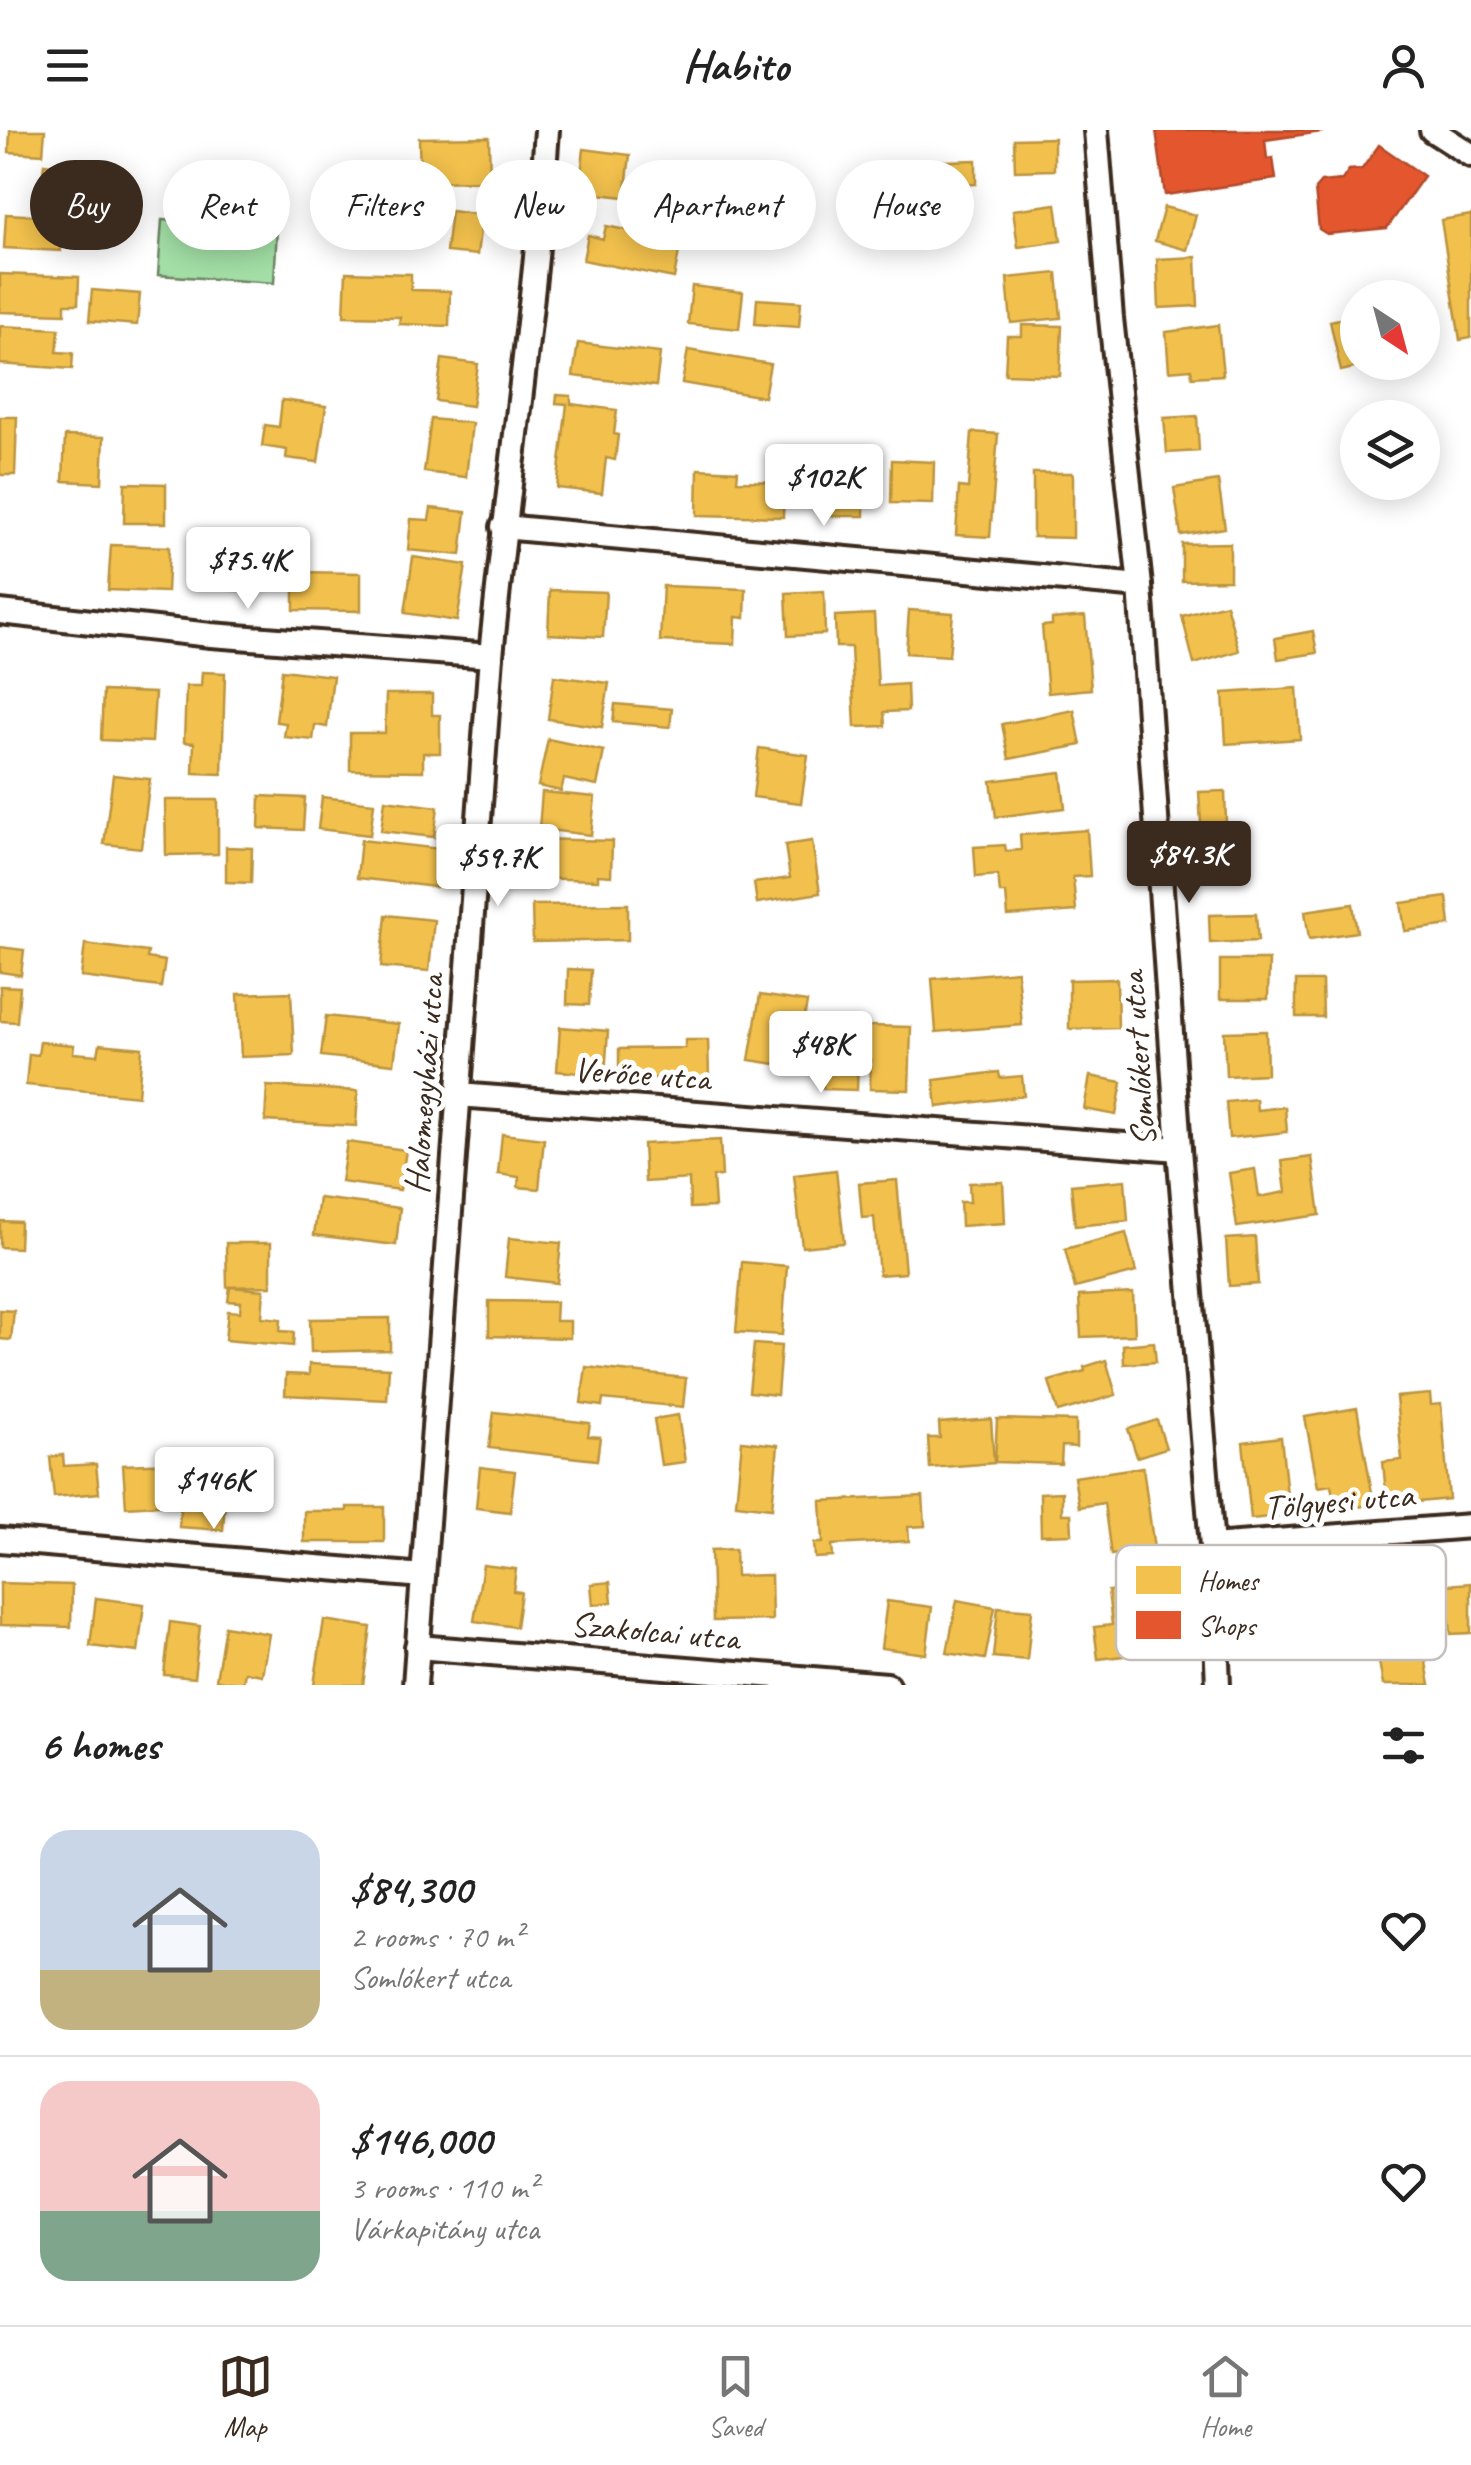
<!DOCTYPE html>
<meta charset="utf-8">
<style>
body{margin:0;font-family:Caveat,sans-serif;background:#f2f2f2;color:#222;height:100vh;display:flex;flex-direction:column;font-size:38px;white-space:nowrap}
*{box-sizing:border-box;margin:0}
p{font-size:32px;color:#767676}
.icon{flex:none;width:55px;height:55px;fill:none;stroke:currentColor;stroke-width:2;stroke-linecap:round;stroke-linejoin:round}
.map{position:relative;height:1555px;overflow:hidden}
.details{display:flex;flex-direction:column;background:#fff;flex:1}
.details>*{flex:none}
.guide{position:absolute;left:30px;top:30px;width:1412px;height:90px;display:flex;gap:20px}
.needle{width:65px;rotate:144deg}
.buttons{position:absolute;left:1340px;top:150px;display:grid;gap:20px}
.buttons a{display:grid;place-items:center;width:100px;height:100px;border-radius:50%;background:#fff;box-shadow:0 5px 25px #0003;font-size:50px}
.price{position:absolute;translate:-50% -85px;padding:0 22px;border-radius:10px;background:#fff;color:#222;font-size:32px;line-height:65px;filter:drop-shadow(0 2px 5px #0008)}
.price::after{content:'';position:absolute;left:50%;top:60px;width:30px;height:22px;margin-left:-15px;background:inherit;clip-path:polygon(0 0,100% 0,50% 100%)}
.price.on{background:#3b2a1e;color:#fff}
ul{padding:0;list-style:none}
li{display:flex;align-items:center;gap:30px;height:250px;padding:0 40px}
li+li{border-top:2px solid #e0e0e0}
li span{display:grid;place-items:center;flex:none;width:280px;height:200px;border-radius:30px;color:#555}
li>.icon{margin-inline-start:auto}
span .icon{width:120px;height:120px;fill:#fffc;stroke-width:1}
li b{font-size:42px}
h2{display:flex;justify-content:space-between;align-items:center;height:120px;padding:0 40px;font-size:42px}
.pill{padding:0 35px;border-radius:45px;background:#fff;box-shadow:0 5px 25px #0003;font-size:35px;line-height:90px}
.pill.on{background:#3b2a1e;color:#fff}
header{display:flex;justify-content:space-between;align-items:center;height:130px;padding:0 40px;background:#fff;font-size:45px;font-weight:800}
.menu{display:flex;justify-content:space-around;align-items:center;height:140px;border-top:2px solid #e0e0e0;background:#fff;font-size:28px;color:#767676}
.menu a{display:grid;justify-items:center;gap:5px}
.menu .on{color:#3b2a1e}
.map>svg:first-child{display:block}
</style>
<header><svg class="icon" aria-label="menu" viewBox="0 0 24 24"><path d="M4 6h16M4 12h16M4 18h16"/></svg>Habito<svg class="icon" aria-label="person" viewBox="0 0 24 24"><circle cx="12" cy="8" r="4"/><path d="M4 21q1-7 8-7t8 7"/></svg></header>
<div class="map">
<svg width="1471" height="1555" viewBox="0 0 1471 1555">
<rect width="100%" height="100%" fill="#fff"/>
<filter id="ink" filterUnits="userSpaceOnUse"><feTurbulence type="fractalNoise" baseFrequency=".01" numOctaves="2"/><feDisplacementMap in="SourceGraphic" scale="20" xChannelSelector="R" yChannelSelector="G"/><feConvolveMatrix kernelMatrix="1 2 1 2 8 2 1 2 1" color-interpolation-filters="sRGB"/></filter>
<g filter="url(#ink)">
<polygon fill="#a2dea5" stroke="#6e8462" stroke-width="2.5" points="162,90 277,98 274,153 158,145"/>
<g fill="#f2c14e" stroke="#bb9440" stroke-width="2.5">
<polygon points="10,0 45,0 43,24 9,22"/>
<polygon points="489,7 490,51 420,52 419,8"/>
<polygon points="1054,8 1054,40 1015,41 1014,9"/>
<polygon points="584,19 630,25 625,67 579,62"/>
<polygon points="976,30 976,54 916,56 915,32"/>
<polygon points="44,34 86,39 85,48 107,50 103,89 38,82"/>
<polygon points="1056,74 1061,111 1018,117 1013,80"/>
<polygon points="1164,77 1196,85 1187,120 1155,111"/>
<polygon points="451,81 482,85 477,125 446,122"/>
<polygon points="6,84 62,87 61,121 4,118"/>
<polygon points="1471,85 1471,208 1460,210 1441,90"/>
<polygon points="606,96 681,111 674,148 583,130 588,105 603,109"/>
<polygon points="1196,127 1198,176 1159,178 1157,129"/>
<polygon points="346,142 411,144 411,160 450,161 449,196 399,194 400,187 344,186"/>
<polygon points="1057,143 1061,188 1011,193 1007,148"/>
<polygon points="0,144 79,147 78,174 65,174 65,184 0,182"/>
<polygon points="692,156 743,162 739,199 688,194"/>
<polygon points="92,160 140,164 137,195 89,191"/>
<polygon points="757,169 801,172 799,197 755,194"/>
<polygon points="1358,185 1358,232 1379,232 1341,241 1330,191"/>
<polygon points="1022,195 1062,196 1060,246 1005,244 1007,206 1022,206"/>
<polygon points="1218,195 1223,245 1192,247 1191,239 1169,241 1166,202"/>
<polygon points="0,196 59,199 57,222 73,223 72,239 0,234"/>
<polygon points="578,213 660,223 656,256 573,246"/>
<polygon points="688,220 770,234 764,267 682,253"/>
<polygon points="442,229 478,234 472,276 436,271"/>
<polygon points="557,265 571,266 571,274 617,280 614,304 618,305 615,330 606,328 602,363 557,358 567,274 556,273"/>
<polygon points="282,270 326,276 318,332 286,328 287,320 262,316 265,295 279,297"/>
<polygon points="1197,286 1199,321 1167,323 1164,288"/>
<polygon points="0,287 17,287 15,345 0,345"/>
<polygon points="431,289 472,293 466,347 424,342"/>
<polygon points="972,302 998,304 990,407 956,405 959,357 968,358"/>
<polygon points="65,306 104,307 102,353 63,351"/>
<polygon points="892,330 934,332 933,374 891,373"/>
<polygon points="698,339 738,341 737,351 784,352 783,387 697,385"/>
<rect x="821" y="340" width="43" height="46"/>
<polygon points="1033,343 1073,343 1073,408 1033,407"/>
<polygon points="1218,351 1225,398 1181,405 1174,358"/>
<polygon points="125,353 166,354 166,393 124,393"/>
<polygon points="431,378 466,382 461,425 408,420 411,389 429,390"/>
<polygon points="1230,413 1230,450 1182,451 1182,414"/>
<polygon points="200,414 245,418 241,461 196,457"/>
<polygon points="111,415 169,417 167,462 108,460"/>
<polygon points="413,427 466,435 457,491 405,483"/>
<polygon points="294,442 361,443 361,481 294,480"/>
<polygon points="663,456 746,459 745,488 736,487 735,514 660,511"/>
<polygon points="550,460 606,462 603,507 548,504"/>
<polygon points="824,461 825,504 788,506 786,463"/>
<polygon points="1226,474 1239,521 1194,534 1182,486"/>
<polygon points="909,480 953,483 949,526 906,523"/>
<polygon points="874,484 878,556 907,554 908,581 884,582 885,596 855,597 851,517 836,517 835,486"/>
<polygon points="1085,486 1091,559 1048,563 1042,496 1052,495 1052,489"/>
<polygon points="1313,501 1317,523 1278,529 1275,508"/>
<polygon points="282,540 333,546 327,597 315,595 313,610 284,607 286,593 276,592"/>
<polygon points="202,542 225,543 222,644 193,643 194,613 184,612 186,556 201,556"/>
<polygon points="554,546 609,553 602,597 548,589"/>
<polygon points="1297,558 1300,609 1226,614 1223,563"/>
<polygon points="103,561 155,563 152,612 101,610"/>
<polygon points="386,564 432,564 432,585 440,585 440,623 423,623 423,641 350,640 350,603 385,603"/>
<polygon points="615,574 672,579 670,597 613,592"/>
<polygon points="1074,580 1081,615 1009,629 1002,594"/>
<polygon points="548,609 604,621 597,656 564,649 561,661 538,656"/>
<polygon points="759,618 808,625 801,673 753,667"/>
<polygon points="1061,642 1065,678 996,687 991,651"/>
<polygon points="113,645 150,649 141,718 104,714"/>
<polygon points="1225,661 1226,693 1201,694 1199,662"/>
<polygon points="542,662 595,667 591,705 539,699"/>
<polygon points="260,666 305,668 303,700 259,698"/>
<polygon points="322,667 374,673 370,705 318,699"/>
<polygon points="165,670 218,670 218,724 166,725"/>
<polygon points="385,670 438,677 434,707 381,701"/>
<polygon points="1087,700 1090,746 1073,747 1076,781 1008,786 1006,763 1000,763 998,745 976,747 974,717 1005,715 1006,721 1021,720 1020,705"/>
<polygon points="1235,706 1240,741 1204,745 1200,710"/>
<polygon points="536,709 612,711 611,746 598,745 598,750 535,748"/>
<polygon points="361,710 441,719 436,757 357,748"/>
<polygon points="812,711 820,763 757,773 754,753 790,748 785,715"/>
<polygon points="226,717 252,718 251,753 226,752"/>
<polygon points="1447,767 1450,795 1405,801 1401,773"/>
<polygon points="628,774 628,810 533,812 532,775"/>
<polygon points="1353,774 1357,802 1309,809 1305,781"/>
<polygon points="1256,784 1258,811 1210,813 1209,785"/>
<polygon points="386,785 434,790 429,841 381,837"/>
<polygon points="85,814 148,822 147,828 165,831 161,857 81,847"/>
<polygon points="0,817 24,820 21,845 0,842"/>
<polygon points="1220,830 1269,830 1268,869 1220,869"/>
<polygon points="568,839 591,840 589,875 567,874"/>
<polygon points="1017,841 1022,895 936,902 932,849"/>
<polygon points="1117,849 1118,898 1069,899 1069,850"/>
<polygon points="1296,851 1322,851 1323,887 1296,887"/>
<polygon points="0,856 20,857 17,892 0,891"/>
<polygon points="291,862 294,925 241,927 238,864"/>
<polygon points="760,865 807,872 796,937 749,930"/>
<polygon points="326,886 399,894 394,934 321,926"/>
<polygon points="825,895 911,897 909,960 870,959 871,929 858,928 857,960 823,959"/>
<polygon points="560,897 608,901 605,945 557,941"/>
<polygon points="1266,901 1267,944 1226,946 1224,902"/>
<polygon points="685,910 708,910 709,947 619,949 619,919 685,918"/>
<polygon points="40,912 74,915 73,923 98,925 100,914 142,918 138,966 26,955 29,924 38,925"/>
<polygon points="999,942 1000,948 1022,946 1024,966 937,977 934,950"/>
<polygon points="1090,946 1122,952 1116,985 1084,979"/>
<polygon points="267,956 358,961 356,996 265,991"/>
<polygon points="1256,969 1257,980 1285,977 1287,1002 1229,1008 1226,972"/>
<polygon points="502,1004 544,1009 539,1059 518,1057 519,1047 498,1044"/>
<polygon points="720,1010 722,1046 713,1047 715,1077 690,1078 689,1049 645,1052 643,1014"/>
<polygon points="347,1012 406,1020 400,1060 341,1052"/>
<polygon points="1312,1027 1320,1085 1237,1097 1229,1043 1255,1039 1259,1067 1286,1062 1282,1031"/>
<polygon points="836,1040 844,1113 802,1117 794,1045"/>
<polygon points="897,1050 905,1143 879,1145 874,1087 862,1088 859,1053"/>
<polygon points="1125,1050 1128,1091 1075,1096 1071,1055"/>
<polygon points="1003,1052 1005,1093 961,1096 960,1072 970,1072 969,1053"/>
<polygon points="319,1068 400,1078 396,1115 314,1105"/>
<polygon points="0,1091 20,1092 19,1118 0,1117"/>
<polygon points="1126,1103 1136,1142 1075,1158 1065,1119"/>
<polygon points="1255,1107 1258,1154 1229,1156 1226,1109"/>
<polygon points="509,1108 561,1113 557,1153 505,1147"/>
<polygon points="226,1113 271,1113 271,1156 227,1157"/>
<polygon points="742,1132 787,1136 782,1205 736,1202"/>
<polygon points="230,1157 264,1160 262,1187 281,1189 280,1201 294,1202 293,1216 225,1210 228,1181 240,1182 241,1172 228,1171"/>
<polygon points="1133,1163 1135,1205 1081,1207 1079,1166"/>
<polygon points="489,1171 556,1172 555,1191 570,1191 570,1208 489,1206"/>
<polygon points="0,1180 14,1181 11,1210 0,1209"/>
<polygon points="390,1188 390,1220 311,1222 310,1189"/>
<polygon points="1154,1212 1156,1232 1124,1234 1123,1215"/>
<polygon points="754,1214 781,1216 777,1265 749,1262"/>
<polygon points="1106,1230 1116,1265 1058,1282 1049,1251 1085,1241 1084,1237"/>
<polygon points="309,1234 389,1238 387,1270 285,1265 286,1244 309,1245"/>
<polygon points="586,1237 686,1248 683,1277 603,1269 602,1276 581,1273"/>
<polygon points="1430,1264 1431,1275 1441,1274 1449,1369 1387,1375 1383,1332 1402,1330 1396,1267"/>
<polygon points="1357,1278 1374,1374 1336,1381 1331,1355 1318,1357 1305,1287"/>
<polygon points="494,1282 590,1293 588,1306 600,1307 597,1330 489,1318"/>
<polygon points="678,1285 685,1332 661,1335 654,1289"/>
<polygon points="991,1289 994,1333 930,1338 928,1308 940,1308 939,1293"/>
<polygon points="997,1289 1076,1291 1076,1317 1062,1316 1061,1334 995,1332"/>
<polygon points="1157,1290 1166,1318 1137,1327 1128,1299"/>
<polygon points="1281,1307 1289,1385 1251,1389 1243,1312"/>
<polygon points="742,1311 778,1315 772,1378 736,1374"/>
<polygon points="63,1325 64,1336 96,1334 99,1363 54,1367 50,1327"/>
<polygon points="171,1333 174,1374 126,1377 123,1335"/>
<polygon points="480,1337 515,1341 510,1382 476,1378"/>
<polygon points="1143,1337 1154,1419 1111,1425 1104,1373 1079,1377 1074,1347"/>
<polygon points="182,1354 226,1357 223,1400 179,1397"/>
<polygon points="1062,1362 1062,1384 1071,1384 1072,1404 1041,1405 1040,1363"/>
<polygon points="923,1366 925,1396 908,1397 909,1411 832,1415 833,1427 815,1428 814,1413 823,1413 821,1371"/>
<polygon points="347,1377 384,1377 384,1412 304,1412 304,1381 347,1381"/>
<polygon points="735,1419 736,1446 771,1445 772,1490 713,1491 711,1420"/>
<polygon points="483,1435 516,1439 513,1461 521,1462 516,1497 474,1491"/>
<polygon points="610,1452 612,1472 593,1475 591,1454"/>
<polygon points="1412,1452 1430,1555 1383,1555 1367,1460"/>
<polygon points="0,1453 72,1455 71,1497 0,1495"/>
<polygon points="1471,1453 1471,1503 1451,1504 1446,1455"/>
<polygon points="1152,1456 1158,1522 1098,1529 1094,1497 1112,1495 1108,1461"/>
<polygon points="96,1468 144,1474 138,1522 90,1516"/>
<polygon points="957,1470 995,1477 985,1529 947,1523"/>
<polygon points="887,1471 932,1477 926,1524 881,1518"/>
<polygon points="998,1477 1032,1480 1027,1530 993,1527"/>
<polygon points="324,1490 371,1497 363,1555 314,1555"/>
<polygon points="170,1492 200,1496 194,1548 164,1545"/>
<polygon points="225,1496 269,1504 262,1545 245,1542 243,1554 216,1550"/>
</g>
<g fill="#e4572e" stroke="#b14a29" stroke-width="2.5">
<polygon points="1156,0 1322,0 1322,2 1265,10 1267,29 1273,28 1276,49 1165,65"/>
<polygon points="1379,15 1424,46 1387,98 1327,104 1319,99 1315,59 1321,52 1342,50 1349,40 1362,39"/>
</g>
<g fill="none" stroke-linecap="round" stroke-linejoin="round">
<g stroke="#3b2a1e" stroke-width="30">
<g id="minor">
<polyline points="1096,0 1111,188 1140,456 1179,1019 1212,1416 1218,1555"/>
<polyline points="1432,0 1471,25"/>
<polyline points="503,397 1140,456"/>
<polyline points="0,482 211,505 491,526"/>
<polyline points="458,965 1179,1019"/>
<polyline points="0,1410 423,1446"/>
<polyline points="1212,1416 1471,1396"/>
<polyline points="417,1517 887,1555"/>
<path d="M 415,1555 L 491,526 C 508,350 535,176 547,0"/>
</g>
</g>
<use href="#minor" stroke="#fff" stroke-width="22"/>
</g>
</g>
<g text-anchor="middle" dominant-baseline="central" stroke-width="10" stroke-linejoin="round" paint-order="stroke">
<g font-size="35" fill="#3b2a1e" stroke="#fff">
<text transform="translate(1138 929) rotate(-94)">Somlókert utca</text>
<text transform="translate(642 944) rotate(4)">Verőce utca</text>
<text transform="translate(424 954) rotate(-86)">Halomegyházi utca</text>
<text transform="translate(1339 1371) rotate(-5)">Tölgyesi utca</text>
<text transform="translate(655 1501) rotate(5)">Szakolcai utca</text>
</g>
</g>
<rect x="1116" y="1415" width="330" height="115" rx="15" fill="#fff" stroke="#c4bfbc" stroke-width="2.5"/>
<rect x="1136" y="1436" width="45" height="28" fill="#f2c14e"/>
<rect x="1136" y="1481" width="45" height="28" fill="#e4572e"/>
<g font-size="28" fill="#3b2a1e">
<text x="1198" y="1460">Homes</text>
<text x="1198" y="1505">Shops</text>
</g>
</svg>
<div class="buttons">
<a><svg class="needle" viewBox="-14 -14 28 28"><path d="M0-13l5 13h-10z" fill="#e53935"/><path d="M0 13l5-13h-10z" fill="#767676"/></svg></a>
<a><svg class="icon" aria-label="layers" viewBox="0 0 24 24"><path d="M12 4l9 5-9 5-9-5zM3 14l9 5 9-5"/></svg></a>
</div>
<b class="price" style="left:824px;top:399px">$102K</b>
<b class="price" style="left:248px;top:482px">$75.4K</b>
<b class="price on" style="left:1189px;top:776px">$84.3K</b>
<b class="price" style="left:498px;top:779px">$59.7K</b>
<b class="price" style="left:821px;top:966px">$48K</b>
<b class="price" style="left:214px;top:1402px">$146K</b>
<div class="guide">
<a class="pill on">Buy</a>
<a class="pill">Rent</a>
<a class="pill">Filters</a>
<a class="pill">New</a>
<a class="pill">Apartment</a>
<a class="pill">House</a>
</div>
</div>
<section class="details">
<h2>6 homes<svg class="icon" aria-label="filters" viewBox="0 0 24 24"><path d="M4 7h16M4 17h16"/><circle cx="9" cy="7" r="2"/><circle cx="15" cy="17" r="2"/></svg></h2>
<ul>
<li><span style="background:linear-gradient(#c9d6e8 70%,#c2b280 0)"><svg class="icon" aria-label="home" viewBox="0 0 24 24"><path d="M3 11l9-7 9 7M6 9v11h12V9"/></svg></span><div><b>$84,300</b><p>2 rooms · 70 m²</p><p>Somlókert utca</p></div><svg class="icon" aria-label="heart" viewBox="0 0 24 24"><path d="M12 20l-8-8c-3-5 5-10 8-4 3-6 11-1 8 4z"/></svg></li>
<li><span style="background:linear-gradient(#f6c9c9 65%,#7fa58c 0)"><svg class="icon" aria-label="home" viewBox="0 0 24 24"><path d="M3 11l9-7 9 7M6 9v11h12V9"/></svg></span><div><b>$146,000</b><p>3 rooms · 110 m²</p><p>Várkapitány utca</p></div><svg class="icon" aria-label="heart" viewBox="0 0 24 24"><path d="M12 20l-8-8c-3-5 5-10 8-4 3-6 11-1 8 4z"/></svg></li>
</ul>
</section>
<nav class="menu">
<a class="on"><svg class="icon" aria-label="map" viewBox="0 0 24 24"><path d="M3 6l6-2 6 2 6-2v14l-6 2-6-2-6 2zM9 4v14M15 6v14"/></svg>Map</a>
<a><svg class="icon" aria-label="saved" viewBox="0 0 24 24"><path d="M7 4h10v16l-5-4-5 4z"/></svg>Saved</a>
<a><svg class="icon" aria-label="home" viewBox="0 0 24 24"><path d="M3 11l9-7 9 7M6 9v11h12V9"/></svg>Home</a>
</nav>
